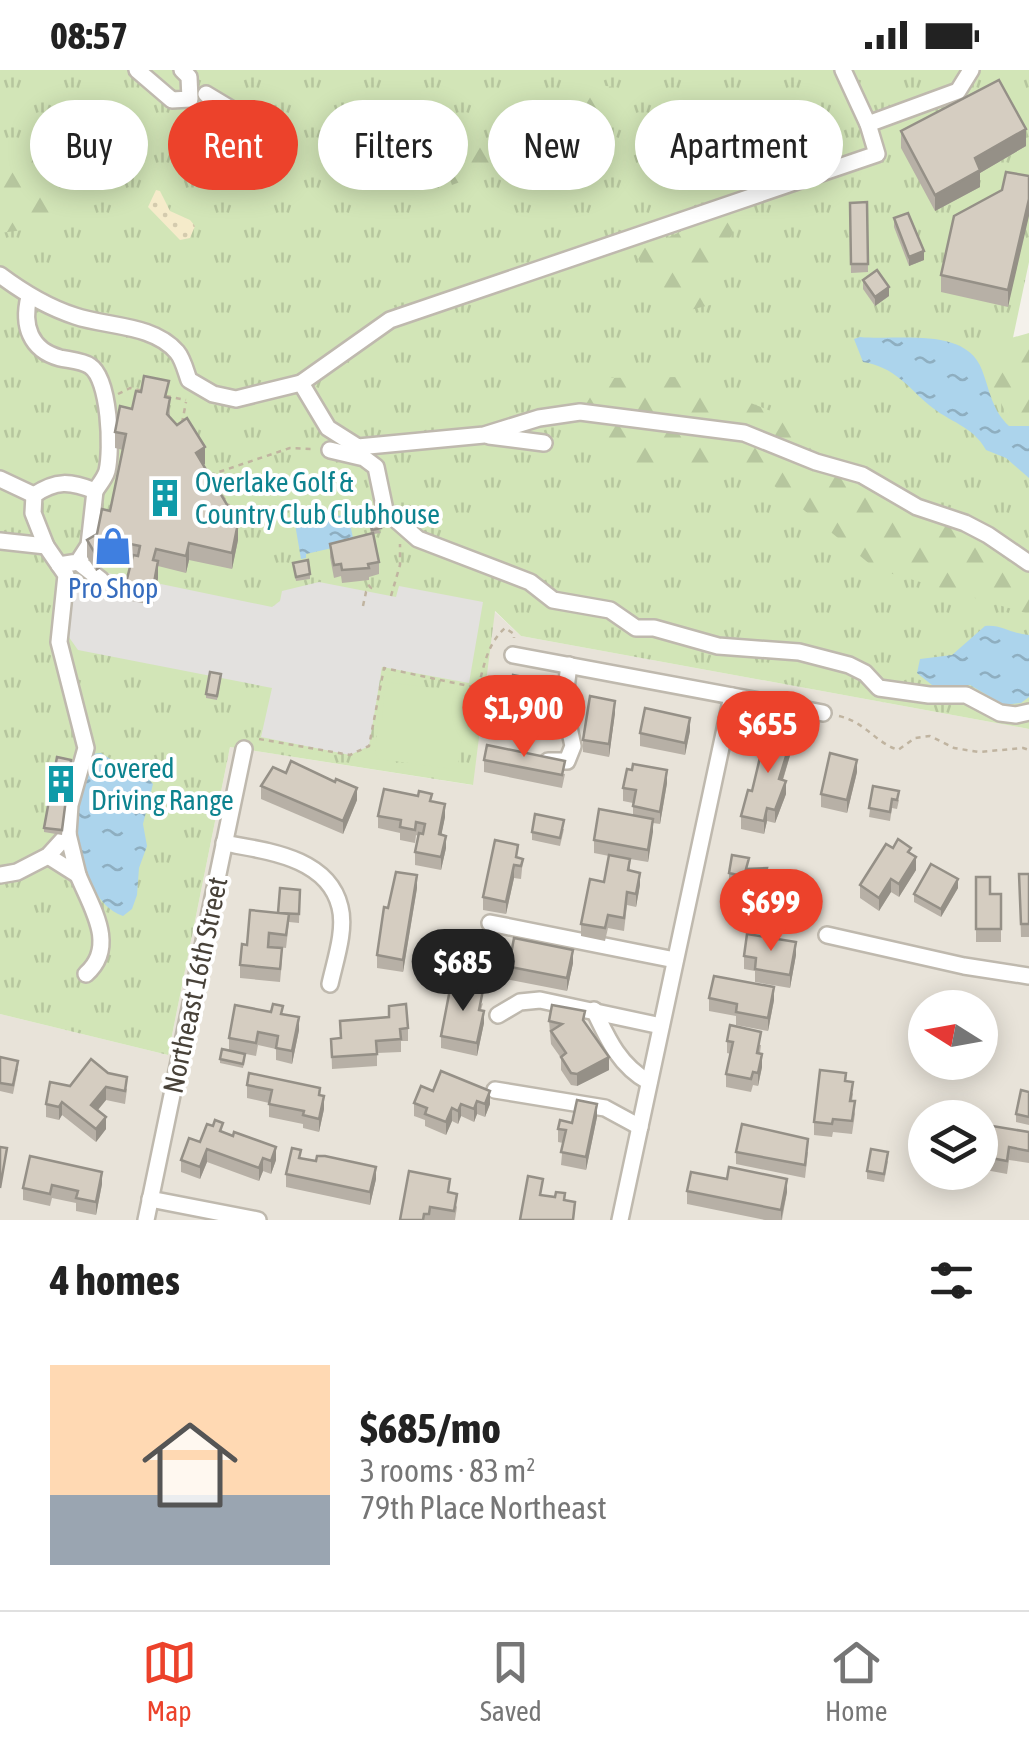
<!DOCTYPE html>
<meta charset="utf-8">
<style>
body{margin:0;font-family:"Asap Condensed",sans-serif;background:#f2f2f2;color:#222;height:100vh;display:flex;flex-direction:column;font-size:38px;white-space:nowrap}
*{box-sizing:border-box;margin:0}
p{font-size:32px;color:#767676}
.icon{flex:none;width:55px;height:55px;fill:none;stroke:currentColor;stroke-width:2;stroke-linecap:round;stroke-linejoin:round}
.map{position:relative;height:1150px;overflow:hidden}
.side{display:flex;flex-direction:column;background:#fff;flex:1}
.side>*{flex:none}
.hud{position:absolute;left:30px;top:30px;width:970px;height:90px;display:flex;gap:20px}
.needle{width:65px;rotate:281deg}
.controls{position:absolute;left:908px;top:920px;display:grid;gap:20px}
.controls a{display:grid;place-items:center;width:90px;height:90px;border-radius:50%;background:#fff;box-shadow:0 5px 25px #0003;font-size:50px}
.price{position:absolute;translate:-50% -85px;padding:0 22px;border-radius:35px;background:#ec422b;color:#fff;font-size:32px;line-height:65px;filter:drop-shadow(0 2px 5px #0008)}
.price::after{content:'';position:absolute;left:50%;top:60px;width:30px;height:22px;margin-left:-15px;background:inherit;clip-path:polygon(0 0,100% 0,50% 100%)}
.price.selected{background:#222;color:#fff}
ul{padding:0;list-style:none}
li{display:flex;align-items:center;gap:30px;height:250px;padding:0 50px}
li span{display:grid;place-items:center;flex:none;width:280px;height:200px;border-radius:0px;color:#555}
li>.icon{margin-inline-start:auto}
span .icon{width:120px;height:120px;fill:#fffc;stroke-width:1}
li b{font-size:42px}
h2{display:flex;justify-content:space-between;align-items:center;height:120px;padding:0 50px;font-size:42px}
.tag{padding:0 35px;border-radius:45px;background:#fff;box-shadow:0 5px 25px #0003;font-size:35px;line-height:90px}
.tag.selected{background:#ec422b;color:#fff}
.status{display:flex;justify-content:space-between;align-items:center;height:70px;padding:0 50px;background:#fff;direction:ltr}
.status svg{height:28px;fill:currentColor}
.tab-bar{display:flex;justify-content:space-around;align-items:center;height:140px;border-top:2px solid #e0e0e0;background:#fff;font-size:28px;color:#767676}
.tab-bar a{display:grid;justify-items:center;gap:5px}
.tab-bar .selected{color:#ec422b}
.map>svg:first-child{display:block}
</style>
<div class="status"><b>08:57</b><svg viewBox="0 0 49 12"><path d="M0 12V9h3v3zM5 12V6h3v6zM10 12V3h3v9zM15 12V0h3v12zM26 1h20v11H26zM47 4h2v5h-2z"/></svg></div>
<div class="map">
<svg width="1029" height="1150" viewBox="0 0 1029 1150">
<defs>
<pattern id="grass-tufts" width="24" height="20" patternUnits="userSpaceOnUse" patternTransform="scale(2.5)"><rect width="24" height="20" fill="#d2e5b7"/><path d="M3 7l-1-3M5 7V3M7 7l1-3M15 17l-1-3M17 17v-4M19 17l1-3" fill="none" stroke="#b6c69e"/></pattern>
<pattern id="forest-firs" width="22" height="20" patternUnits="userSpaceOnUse" patternTransform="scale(2.5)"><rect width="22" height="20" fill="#d2e5b7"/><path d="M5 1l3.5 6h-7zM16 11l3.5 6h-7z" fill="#b6c69e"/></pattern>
<pattern id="sand-dots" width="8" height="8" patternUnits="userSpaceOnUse" patternTransform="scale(2.5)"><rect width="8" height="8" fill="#f5ebca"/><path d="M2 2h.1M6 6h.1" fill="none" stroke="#d4cbae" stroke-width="1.8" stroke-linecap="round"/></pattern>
<pattern id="water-ripples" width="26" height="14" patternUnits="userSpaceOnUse" patternTransform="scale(2.5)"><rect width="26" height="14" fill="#acd4ec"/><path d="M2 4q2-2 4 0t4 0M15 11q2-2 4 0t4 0" fill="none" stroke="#8eaec0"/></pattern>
</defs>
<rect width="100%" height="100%" fill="#f4f1eb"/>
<path fill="#e8e3d9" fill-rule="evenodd" d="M 494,541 L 521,566 L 1029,659 L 1029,1150 L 0,1150 L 0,944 L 168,985 L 230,677 L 472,715 ZM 925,938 L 980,938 L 980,992 L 925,992 ZM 925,1048 L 980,1048 L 980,1102 L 925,1102 Z"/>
<polygon fill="url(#grass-tufts)" points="0,0 1029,0 1029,192 1011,277 1029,281 1029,659 521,566 495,541 473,715 230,677 168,985 0,944"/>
<g fill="url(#forest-firs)">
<polygon points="590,14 614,17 614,54 452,115 443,91 579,38"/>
<polygon points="0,68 78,111 47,157 0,163"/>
<polygon points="723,143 741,148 711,203 722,232 690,240 643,199 635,182"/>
<polygon points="1029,263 1029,348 1010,351 994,319 979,277"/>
<polygon points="685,307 796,351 873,427 961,456 1029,506 1029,544 876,499 756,401 694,393 607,400 559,323 598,308"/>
</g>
<polygon fill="url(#sand-dots)" points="156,120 160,121 170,141 190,150 195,156 190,168 180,170 148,137"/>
<polygon fill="#d2e5b7" points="385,612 465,622 468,628 458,694 453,699 379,689 375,683 378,654 382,650"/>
<polygon fill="#e3e1df" points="103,502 272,537 280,531 282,521 319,512 396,527 399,516 483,532 469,613 382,597 369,676 350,685 261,667 272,618 78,580 66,563 78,511 92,514"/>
<g fill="url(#water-ripples)">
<path d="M 860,267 C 897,271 966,256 982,300 C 990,321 992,340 1009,356 L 1029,356 L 1029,408 L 1006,388 L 986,380 C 973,356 949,352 929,335 C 907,316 894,297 863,292 L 854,269 Z"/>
<polygon points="348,444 354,473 306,484 306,488 301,489 295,454"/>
<path d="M 985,556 C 1002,554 1011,564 1029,565 L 1029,627 L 1021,633 L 1004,635 L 970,615 L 932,615 L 917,603 L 920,589 L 952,585 Z"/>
<path d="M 101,683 L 126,699 L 142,702 L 153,714 L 143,754 L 147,776 L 139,798 L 137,825 L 132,839 L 123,846 C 109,841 102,832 94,820 C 63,771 77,735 91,684 Z"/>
</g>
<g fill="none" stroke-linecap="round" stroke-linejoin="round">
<g stroke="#bfb9ae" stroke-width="20">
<g id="minor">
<polyline points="137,0 172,30 190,29 189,7 182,0"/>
<polyline points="843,0 868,54 958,21 971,0"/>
<polyline points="206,24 231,39 246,64"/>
<path d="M 0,205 C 24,223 47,237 75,246 C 107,257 153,254 177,282 C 183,289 186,302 189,310 L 213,324 L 236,329 L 301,313 L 390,250 L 877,84 L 868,54"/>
<path d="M 29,227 C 22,255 30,280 60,288 C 69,290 83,291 90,296 C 110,309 112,380 107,401 C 105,408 99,415 95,421"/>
<polyline points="301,313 328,358 358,377 484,365 539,348 580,342 744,363 816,392 862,405 917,437 965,453 988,465 1029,493"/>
<polyline points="489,366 544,373"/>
<polyline points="330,380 364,388 376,397 385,440 418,469 530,512 553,530 610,540 636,558 654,558 718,576 799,582 849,595 865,603 879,618 929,625 966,625 1000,643 1016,645 1029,642"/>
<polyline points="0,409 34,425"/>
<polyline points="0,471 46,476 66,505 59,572 86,678 70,735 68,764 48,786 17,802 0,805"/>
<path d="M 46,476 L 33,443 L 34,425 C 56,410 70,411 95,421 L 89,475 L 78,492 L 59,495"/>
<polyline points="78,492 101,510"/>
<polyline points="513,585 823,643"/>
<polyline points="548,691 567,691 573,676 564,634 569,595"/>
<path d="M 224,773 C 266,781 328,787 340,837 C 346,860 335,891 330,914"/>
<polyline points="48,786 78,805 68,764"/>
<path d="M 78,805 C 91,837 118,876 86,904"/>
<polyline points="490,853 675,890"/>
<polyline points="827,865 964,896 1029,906"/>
<path d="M 594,940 C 608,970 620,996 649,1012"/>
<polyline points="498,945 520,932 540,930 661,956"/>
<polyline points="495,1020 605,1038 640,1057"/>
<polyline points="150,1129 258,1150"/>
<polyline points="146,1150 244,679"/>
<polyline points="620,1150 732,626"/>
</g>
</g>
<g stroke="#c0b4a0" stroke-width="2.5" stroke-dasharray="5 5" stroke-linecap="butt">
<polyline points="118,324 130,318 144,321"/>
<polyline points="166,326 186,330"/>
<polyline points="182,353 186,332"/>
<polyline points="210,405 290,378 313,379"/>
<polyline points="211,409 234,443"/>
<polyline points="391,526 400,495 400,474"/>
<polyline points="363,536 366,522 371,518 365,511"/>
<path d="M 839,646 C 865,652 875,672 898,680 L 915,668 L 930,666 L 954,678 L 979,682 L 1023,678 L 1029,680"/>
<path d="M 259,669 L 350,685 L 369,676 L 384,598 L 478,618 C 484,596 487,574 505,558 L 514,564 L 514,568"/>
</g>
<use href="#minor" stroke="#fff" stroke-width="15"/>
</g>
<g fill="#b7b0a6">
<polygon points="901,61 1026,76 980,103 980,117 935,141 901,78"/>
<polygon points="1029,106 1008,237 941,222 941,205"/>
<polygon points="867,132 868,202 851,203 850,133"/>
<polygon points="894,148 924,190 909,196 894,157"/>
<polygon points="863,210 889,226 875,236 863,219"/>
<polygon points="169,327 170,347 205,394 203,395 238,470 232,499 189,490 186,503 158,496 158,508 153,535 126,530 126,513 131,491 112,487 112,491 96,501 87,487 87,470 97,464 110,441 123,380 115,378 115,362 132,339"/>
<polygon points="368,446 381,463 374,464 379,492 379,504 369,507 369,510 342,513 341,506 334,508 330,487 330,474 371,464"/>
<polygon points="293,493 310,504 310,509 296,511"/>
<polygon points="221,609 217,630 206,628 206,624"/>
<polygon points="510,622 538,623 529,668 494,656 494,644"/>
<polygon points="615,643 609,687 583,682 583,670"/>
<polygon points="690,661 685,685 640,676 640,663"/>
<polygon points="786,669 791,682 783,710 786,724 775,753 767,751 764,764 741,759 741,746 752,721"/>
<polygon points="484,690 565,704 562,718 484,702"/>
<polygon points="71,694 62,765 44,762 44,758"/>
<polygon points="857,702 847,743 821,737 821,724"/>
<polygon points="286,703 357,730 343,764 261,729 261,716"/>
<polygon points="667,713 660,754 653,753 648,792 630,789 630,801 640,815 636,837 627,835 624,861 608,858 605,871 581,866 581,854 604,812 609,786 594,783 594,770 633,745 633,733 623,731 623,718"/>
<polygon points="873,716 899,730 897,739 892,738 890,751 869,747"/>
<polygon points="432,731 445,747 441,765 446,778 441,800 415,795 415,782 418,766 416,765 415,773 400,770 400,763 378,758 378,746"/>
<polygon points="564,759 560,776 532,770 532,762"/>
<polygon points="893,778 911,784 916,800 899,827 891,822 879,841 860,828 860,815"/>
<polygon points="518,788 523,789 521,809 514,808 506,844 483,840 483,827"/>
<polygon points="749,799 767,811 758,853 736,849 736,836 740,818 729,816 729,803"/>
<polygon points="1019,804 1029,804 1029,867 1021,867"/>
<polygon points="976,807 990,824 1001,824 1001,872 976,872"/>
<polygon points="417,818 403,902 377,898 377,885 388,838"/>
<polygon points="958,818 941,847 914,832 914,824"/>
<polygon points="300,820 299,853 289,852 286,878 269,876 282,891 280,912 240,908 240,895 247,875"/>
<polygon points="512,879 573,893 567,921 485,905 485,892"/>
<polygon points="796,885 790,918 755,912 755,901 744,899 744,886"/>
<polygon points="709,928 774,930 768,961 736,955 736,946 709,941"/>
<polygon points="483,933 481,940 484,953 477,986 441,978 441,966"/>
<polygon points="283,944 299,960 292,994 276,990 276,979 258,975 256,986 241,983 245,988 243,998 220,993 220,989 229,980 229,968"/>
<polygon points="340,951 408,958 408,971 401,971 401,982 377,983 377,996 332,999 331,969 340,969"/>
<polygon points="549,951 585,952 609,1000 577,1016 571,1015 561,1000 561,988 551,974"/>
<polygon points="727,971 761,975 760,983 762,997 758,1016 753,1015 751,1022 726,1017 726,1004 731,984 727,983"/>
<polygon points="0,987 18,999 13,1024 0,1021"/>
<polygon points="91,989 127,1019 125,1034 106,1030 98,1040 106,1059 96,1072 62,1045 59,1050 46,1047 46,1034 70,1016"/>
<polygon points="846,1011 853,1024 852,1031 855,1044 852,1064 833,1062 832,1067 814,1065 814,1052"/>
<polygon points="247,1015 320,1025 324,1039 319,1062 303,1058 303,1054 269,1047 269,1033 247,1028"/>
<polygon points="433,1021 490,1034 485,1047 477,1044 474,1052 461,1046 458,1054 452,1051 446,1065 425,1056 425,1050 414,1046 414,1033"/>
<polygon points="1029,1022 1029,1055 1016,1052 1016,1044"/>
<polygon points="597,1047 586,1100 561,1095 563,1073 558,1072 558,1059 572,1053"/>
<polygon points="980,1054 1029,1062 1029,1093 1009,1090 1007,1104 980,1099"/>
<polygon points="223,1062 276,1090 271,1104 263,1101 259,1111 207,1092 200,1109 181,1102 181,1090 200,1072"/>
<polygon points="736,1082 808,1082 805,1108 736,1094"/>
<polygon points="30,1086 102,1114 96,1145 76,1141 76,1133 52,1128 50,1136 23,1130 23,1118"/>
<polygon points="301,1088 376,1109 370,1135 286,1117 286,1104"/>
<polygon points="888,1091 884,1112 867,1109 867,1101"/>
<polygon points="727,1109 787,1122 782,1150 765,1150 687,1134 687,1121"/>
<polygon points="450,1123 457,1137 455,1150 400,1150"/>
</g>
<g fill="#959087">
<polygon points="1026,59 1026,76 980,103 980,117 935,141 935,125 975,88"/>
<polygon points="1029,129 1029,146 1008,237 1008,220"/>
<polygon points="924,181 924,190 909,196 909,187"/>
<polygon points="889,217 889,226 875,236 875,227"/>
<polygon points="205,377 205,394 196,400 196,383"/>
<polygon points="238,453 238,470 232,499 232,483"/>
<polygon points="189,473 189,490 186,503 186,486"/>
<polygon points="112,475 112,491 96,501 96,485"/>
<polygon points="158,491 158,508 153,535 153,518"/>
<polygon points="538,610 538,623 529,668 529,655"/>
<polygon points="615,631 615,643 609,687 609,674"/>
<polygon points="690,648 690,661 685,685 685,673"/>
<polygon points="791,670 791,682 779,722 779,709"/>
<polygon points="857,690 857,702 847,743 847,730"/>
<polygon points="667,700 667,713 660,754 660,742"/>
<polygon points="786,711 786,724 775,753 775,740"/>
<polygon points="357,718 357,730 343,764 343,751"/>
<polygon points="445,734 445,747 439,777 439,764"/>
<polygon points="767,738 767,751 764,764 764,751"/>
<polygon points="653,749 653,762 648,792 648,780"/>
<polygon points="446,766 446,778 441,800 441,787"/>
<polygon points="916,787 916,800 899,827 899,814"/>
<polygon points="514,795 514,808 506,844 506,832"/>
<polygon points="767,798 767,811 758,853 758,840"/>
<polygon points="640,803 640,815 636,837 636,824"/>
<polygon points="417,805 417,818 403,902 403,890"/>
<polygon points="891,809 891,822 879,841 879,828"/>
<polygon points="958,809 958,818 941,847 941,839"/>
<polygon points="796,872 796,885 790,918 790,905"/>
<polygon points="573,880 573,893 567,921 567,908"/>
<polygon points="774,917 774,930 768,961 768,948"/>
<polygon points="484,941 484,953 477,986 477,973"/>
<polygon points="299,947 299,960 292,994 292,981"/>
<polygon points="762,984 762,997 758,1016 758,1003"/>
<polygon points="609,987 609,1000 577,1016 577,1004"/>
<polygon points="106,1017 106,1030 91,1048 91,1035"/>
<polygon points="490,1021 490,1034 485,1047 485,1034"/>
<polygon points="324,1026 324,1039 319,1062 319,1049"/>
<polygon points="477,1031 477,1044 474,1052 474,1039"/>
<polygon points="62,1032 62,1045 59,1050 59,1037"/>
<polygon points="461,1034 461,1046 458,1054 458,1041"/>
<polygon points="597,1034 597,1047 586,1100 586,1087"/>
<polygon points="452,1038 452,1051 446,1065 446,1052"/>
<polygon points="106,1047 106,1059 96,1072 96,1059"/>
<polygon points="276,1077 276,1090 271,1104 271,1091"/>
<polygon points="207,1079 207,1092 200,1109 200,1097"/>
<polygon points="263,1088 263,1101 259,1111 259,1098"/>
<polygon points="376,1097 376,1109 370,1135 370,1122"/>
<polygon points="102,1102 102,1114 96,1145 96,1132"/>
<polygon points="787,1109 787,1122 781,1150 781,1140"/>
</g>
<g fill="#d5cdc1" stroke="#959087" stroke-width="2.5">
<polygon points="999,10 1026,59 975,88 980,100 935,125 901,61"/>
<polygon points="1006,102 1029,106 1029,129 1008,220 941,205 954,146 1002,120"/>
<polygon points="867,132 868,194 851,194 850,133"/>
<polygon points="908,143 924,181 909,187 894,148"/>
<polygon points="877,200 889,217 875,227 863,210"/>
<polygon points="144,306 169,311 165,327 170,328 167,344 177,355 187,348 205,377 196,383 238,453 232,483 189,473 186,486 156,479 153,490 158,491 153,518 126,513 133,485 138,486 140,476 111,470 112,475 96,485 87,470 97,464 102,439 110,441 126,364 115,362 120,336 132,339 136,321 141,322"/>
<polygon points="378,444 381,458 372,460 368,446"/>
<polygon points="373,463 379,492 368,494 369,498 342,500 341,494 334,495 330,474"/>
<polygon points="308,490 310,504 296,507 293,493"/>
<polygon points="210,602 221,604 217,626 206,624"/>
<polygon points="513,605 538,610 529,655 494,644 499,620 510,622"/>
<polygon points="590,626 615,631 609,674 583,670"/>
<polygon points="645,638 690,648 685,673 640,663"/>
<polygon points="767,658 786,662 785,668 791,670 779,709 786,711 775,740 767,738 764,751 741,746 748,720 752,721"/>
<polygon points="487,675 565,691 562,705 484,690"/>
<polygon points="830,683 857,690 847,730 821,724"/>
<polygon points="57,687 71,690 62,760 44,758"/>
<polygon points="291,691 335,712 336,709 357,718 343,751 261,716 273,697 286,703"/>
<polygon points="633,694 667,700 660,742 633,736 636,720 623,718 627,699 632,700"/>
<polygon points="873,716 899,721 897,730 892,729 890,742 869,738"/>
<polygon points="384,719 418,726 419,721 432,724 430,731 445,734 439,764 446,766 441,787 415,782 419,763 423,764 425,754 416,752 415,760 400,757 401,750 378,746"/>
<polygon points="599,739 653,749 648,780 594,770"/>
<polygon points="535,744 564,750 560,768 532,762"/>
<polygon points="898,769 911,778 908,782 916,787 899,814 891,809 879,828 860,815 886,774 893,778"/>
<polygon points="495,770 518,775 516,787 523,789 521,796 514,795 506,832 483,827"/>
<polygon points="609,785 630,789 628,800 640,803 636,824 627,822 624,848 608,845 605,858 581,854 590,809 604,812"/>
<polygon points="732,785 749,788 746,799 767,798 758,840 736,836 742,806 729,803"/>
<polygon points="931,794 958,809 941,839 914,824"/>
<polygon points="396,802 417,805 403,890 377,885 384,837 388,838"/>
<polygon points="1019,804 1029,804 1029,854 1021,854"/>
<polygon points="976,807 990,807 990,824 1001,824 1001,859 976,859"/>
<polygon points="280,818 300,820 299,844 278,843"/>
<polygon points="250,840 289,844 286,865 269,863 268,877 282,878 280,899 240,895 242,874 247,875"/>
<polygon points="747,864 796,872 790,905 755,899 756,888 744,886"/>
<polygon points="514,868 573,880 567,908 485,892 489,874 512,879"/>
<polygon points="714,906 774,917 768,948 736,942 737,934 709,928"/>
<polygon points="451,914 483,920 479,940 484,941 477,973 441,966"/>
<polygon points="273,934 283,936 281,944 299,947 292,981 276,978 278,966 258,962 256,973 229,968 235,935 271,942"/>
<polygon points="406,934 408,958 400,959 401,969 376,971 377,984 332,987 331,969 341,968 340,951 389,947 389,936"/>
<polygon points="552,935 585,941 583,950 609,987 577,1004 571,1003 561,987 566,983 551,961 562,954 549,951"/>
<polygon points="730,955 761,962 757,983 762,984 758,1003 753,1002 751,1009 726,1004 733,972 727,971"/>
<polygon points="222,979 245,984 243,994 220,989"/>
<polygon points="0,987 18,991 13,1015 0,1013"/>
<polygon points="91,989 108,1003 127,1007 125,1021 106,1017 91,1035 106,1047 96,1059 62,1032 59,1037 46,1034 50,1012 70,1016"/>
<polygon points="820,1000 846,1003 845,1011 853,1012 850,1031 855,1031 852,1051 833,1049 832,1054 814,1052"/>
<polygon points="441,1001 490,1021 485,1034 477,1031 474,1039 461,1034 458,1041 452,1038 446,1052 425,1044 427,1038 414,1033 421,1016 433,1021"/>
<polygon points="249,1003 320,1018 319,1025 324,1026 319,1049 303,1045 304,1041 269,1034 272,1020 247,1015"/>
<polygon points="1021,1020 1029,1022 1029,1047 1016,1044"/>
<polygon points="577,1030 597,1034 586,1087 561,1082 566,1060 558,1059 560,1050 572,1053"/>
<polygon points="215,1050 223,1053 220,1061 233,1066 234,1062 276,1077 271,1091 263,1088 259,1098 207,1079 200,1097 181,1090 189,1068 200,1072 207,1054 213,1056"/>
<polygon points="742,1054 808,1069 805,1095 736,1082"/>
<polygon points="980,1054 1029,1062 1029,1081 1009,1077 1007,1091 980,1086"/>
<polygon points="0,1077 7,1078 0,1118"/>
<polygon points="292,1078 301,1080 299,1088 316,1091 317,1086 325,1086 376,1097 370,1122 286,1104"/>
<polygon points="871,1079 888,1082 884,1104 867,1101"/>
<polygon points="30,1086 102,1102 96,1132 76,1128 78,1121 52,1115 50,1124 23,1118"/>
<polygon points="729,1097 787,1109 781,1140 687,1121 691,1102 727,1109"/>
<polygon points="409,1101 450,1109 448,1122 457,1124 454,1141 430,1137 429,1144 424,1144 423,1150 400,1150"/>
<polygon points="528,1106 543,1109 540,1125 555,1127 556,1122 565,1123 564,1130 575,1132 573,1150 520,1150"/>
</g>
<defs>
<g id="building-bare" transform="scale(3)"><path d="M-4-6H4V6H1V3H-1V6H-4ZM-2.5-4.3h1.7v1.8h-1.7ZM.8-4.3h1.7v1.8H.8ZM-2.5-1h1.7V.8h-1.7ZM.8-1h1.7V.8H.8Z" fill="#0f9aa8" stroke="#fff" stroke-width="2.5" paint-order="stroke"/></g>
<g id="shop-bare" transform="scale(3)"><path d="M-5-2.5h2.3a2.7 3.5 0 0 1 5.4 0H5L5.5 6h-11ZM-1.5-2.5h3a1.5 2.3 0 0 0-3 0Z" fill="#3f7fe0" stroke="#fff" stroke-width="2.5" paint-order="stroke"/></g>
</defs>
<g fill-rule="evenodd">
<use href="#building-bare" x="165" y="428"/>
<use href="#shop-bare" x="113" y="476"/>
<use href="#building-bare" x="61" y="714"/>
</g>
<g text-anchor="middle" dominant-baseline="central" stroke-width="8" stroke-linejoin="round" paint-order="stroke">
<g font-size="28" fill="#0d838f" stroke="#fff" text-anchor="start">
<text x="195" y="412">Overlake Golf &amp;<tspan x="195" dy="32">Country Club Clubhouse</tspan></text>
<text x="91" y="698">Covered<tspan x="91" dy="32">Driving Range</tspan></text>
</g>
<g font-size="28" fill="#366cbe" stroke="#fff">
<text x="113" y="518">Pro Shop</text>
</g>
<g font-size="28" fill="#484239" stroke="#fff">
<text transform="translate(195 915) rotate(-78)">Northeast 16th Street</text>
</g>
</g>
</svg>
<div class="controls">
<a><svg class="needle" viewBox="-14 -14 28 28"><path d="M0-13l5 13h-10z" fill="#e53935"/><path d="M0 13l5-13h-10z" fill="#767676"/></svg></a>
<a><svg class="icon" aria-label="layers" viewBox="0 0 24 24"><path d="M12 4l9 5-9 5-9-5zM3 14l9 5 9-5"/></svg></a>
</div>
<b class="price" style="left:524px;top:690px">$1,900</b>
<b class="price" style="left:768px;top:706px">$655</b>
<b class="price" style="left:771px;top:884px">$699</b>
<b class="price selected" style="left:463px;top:944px">$685</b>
<div class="hud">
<a class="tag">Buy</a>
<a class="tag selected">Rent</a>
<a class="tag">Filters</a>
<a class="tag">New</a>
<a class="tag">Apartment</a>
</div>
</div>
<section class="side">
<h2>4 homes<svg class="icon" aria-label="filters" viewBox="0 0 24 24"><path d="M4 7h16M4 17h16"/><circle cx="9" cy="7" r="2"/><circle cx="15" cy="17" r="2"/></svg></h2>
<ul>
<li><span style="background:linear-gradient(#ffd9b3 65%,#9aa5b1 0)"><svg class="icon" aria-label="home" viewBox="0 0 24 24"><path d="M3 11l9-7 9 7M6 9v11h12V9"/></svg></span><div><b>$685/mo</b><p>3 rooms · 83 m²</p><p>79th Place Northeast</p></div></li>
</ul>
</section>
<nav class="tab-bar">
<a class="selected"><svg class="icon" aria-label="map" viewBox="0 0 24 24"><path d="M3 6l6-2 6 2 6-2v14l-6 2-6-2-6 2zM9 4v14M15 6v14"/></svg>Map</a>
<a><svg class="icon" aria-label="saved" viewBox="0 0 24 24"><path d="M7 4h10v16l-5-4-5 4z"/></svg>Saved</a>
<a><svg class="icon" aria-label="home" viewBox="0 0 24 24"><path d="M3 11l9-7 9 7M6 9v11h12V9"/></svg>Home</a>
</nav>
